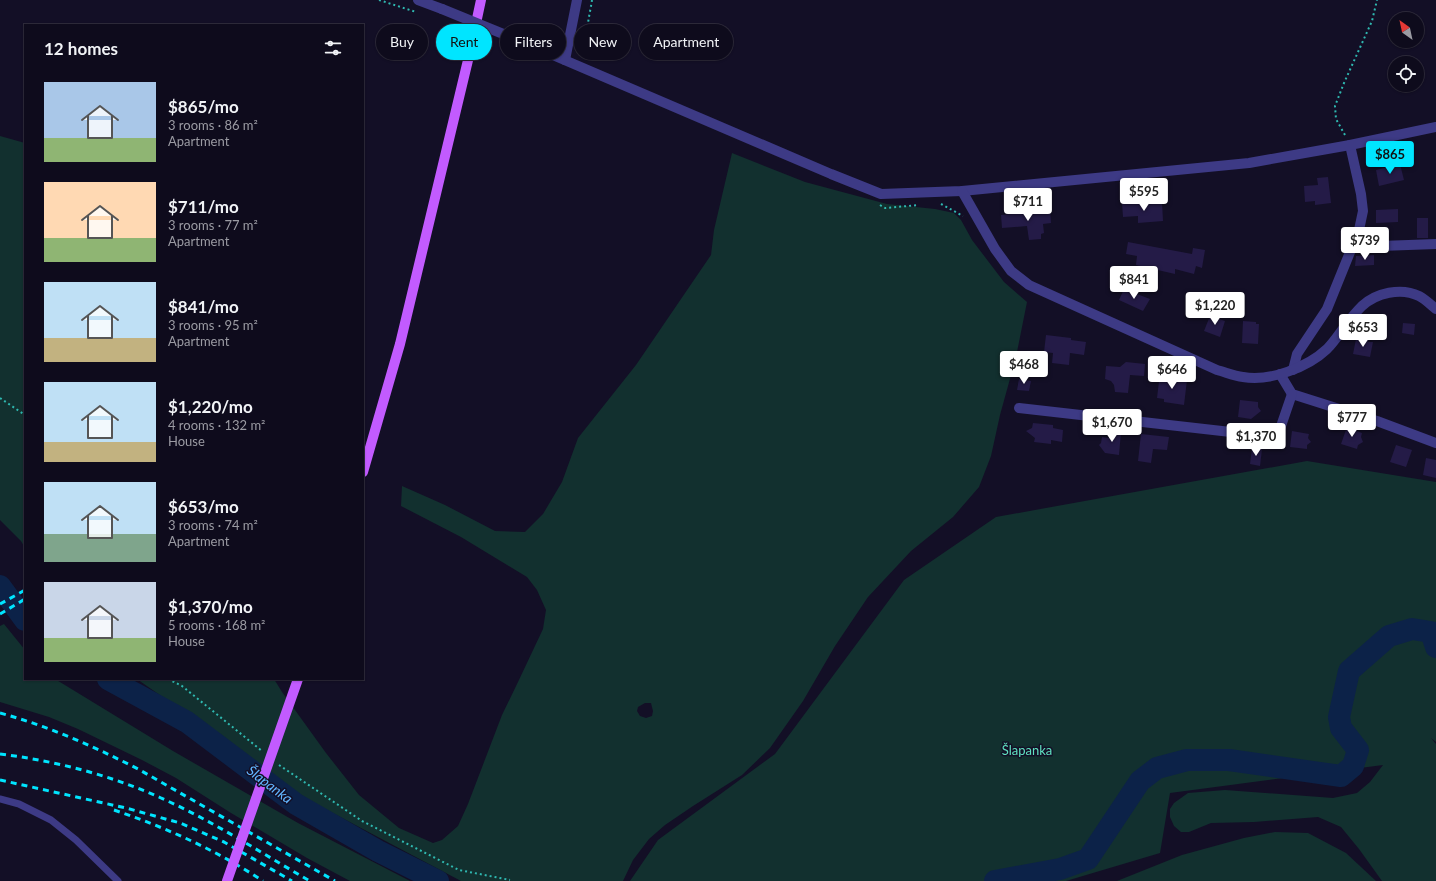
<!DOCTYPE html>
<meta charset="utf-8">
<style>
body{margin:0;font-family:Lato,sans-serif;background:#171425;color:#f1f3f6;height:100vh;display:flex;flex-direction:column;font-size:15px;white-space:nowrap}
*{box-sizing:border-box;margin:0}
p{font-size:13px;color:#9b9ba3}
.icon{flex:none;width:22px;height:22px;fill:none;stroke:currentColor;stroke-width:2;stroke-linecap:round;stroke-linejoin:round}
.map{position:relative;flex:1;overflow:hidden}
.drawer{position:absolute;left:24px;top:24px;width:340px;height:656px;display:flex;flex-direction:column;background:#0e0b1c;border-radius:0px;box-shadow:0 1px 3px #0004,0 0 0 1px #2e2b3b}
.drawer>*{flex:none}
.top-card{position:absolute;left:376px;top:24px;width:380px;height:36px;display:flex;gap:8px}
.needle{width:26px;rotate:327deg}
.buttons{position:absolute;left:1388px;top:12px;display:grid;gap:8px}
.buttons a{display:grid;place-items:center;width:36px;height:36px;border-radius:50%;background:#0e0b1c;box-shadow:0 1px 3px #0004,0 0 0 1px #2e2b3b;font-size:20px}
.price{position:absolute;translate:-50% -34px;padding:0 9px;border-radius:4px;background:#fff;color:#222;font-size:13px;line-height:26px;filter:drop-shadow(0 1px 2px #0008)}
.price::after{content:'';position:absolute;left:50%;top:24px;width:12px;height:9px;margin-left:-6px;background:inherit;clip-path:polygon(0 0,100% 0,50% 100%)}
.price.active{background:#00e5ff;color:#111}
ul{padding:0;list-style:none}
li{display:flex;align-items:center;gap:12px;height:100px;padding:0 20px}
li span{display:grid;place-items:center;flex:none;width:112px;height:80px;border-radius:0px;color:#555}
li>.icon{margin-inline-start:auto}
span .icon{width:48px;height:48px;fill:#fffc;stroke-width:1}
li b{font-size:17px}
h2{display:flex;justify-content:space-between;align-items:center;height:48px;padding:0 20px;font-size:17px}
.chip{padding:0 14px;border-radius:18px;background:#0e0b1c;box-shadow:0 1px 3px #0004,0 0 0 1px #2e2b3b;font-size:14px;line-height:36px}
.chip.active{background:#00e5ff;color:#111}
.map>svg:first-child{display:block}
</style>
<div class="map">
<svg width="1436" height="881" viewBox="0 0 1436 881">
<rect width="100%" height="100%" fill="#130f26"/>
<g fill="#12302f" fill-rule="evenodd">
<polygon points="0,136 25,143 25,548 21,541 0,520"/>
<path d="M 732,153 L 805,182 L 887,204 L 935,209 L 954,213 L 961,220 L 972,240 L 1004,282 L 1027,302 L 1016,357 L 1000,415 L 991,456 L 979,487 L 953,517 L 911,551 L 868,597 L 835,646 L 803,701 L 770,748 L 742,775 L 693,806 L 665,825 L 649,839 L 633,860 L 623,881 L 461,881 L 310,801 L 137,679 L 274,679 L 282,692 L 326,753 L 359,795 L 399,828 L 433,843 L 442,840 L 458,826 L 468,804 L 502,715 L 518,682 L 543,629 L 546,610 L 537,590 L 527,577 L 461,537 L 401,506 L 402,486 L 445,505 L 495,531 L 525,532 L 543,514 L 562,482 L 578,438 L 636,365 L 711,255 L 714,230 ZM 645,703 L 651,703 L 653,711 L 652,716 L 646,718 L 640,716 L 637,711 L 638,707 Z"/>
<polygon points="1307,461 1436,482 1436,742 1431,738 1436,744 1436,881 1382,881 1359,849 1341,827 1318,817 1254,822 1211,823 1189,832 1181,832 1174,826 1170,817 1170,809 1174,803 1188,793 1225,790 1333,798 1357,793 1370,782 1383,765 1170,793 1160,853 1066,881 630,881 658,840 775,754 904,580 996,517"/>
<polygon points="4,624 25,650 25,679 55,679 173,751 298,823 410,881 350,881 307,858 231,813 176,778 142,760 78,729 49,717 0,702 0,626"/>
<polygon points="1275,832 1308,833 1346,853 1376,881 1117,881 1182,855 1244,838"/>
</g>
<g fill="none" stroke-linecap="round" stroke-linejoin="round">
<g stroke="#0c2248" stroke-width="22">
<polyline points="0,586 25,620"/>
<polyline points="108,679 187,722 296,804 378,851 438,881"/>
<polyline points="995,881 1060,869 1088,859 1140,781 1157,768 1187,760 1229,760 1341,776 1353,766 1358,750 1341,728 1339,717 1349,671 1389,636 1412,629 1431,632 1436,647"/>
</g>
</g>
<g fill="#241b47">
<polygon points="1400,164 1404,180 1379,186 1376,170"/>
<polygon points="1328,177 1331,203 1315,205 1315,201 1305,202 1304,186 1318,185 1317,178"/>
<polygon points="1134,202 1134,204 1162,202 1163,221 1138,223 1138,216 1123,217 1122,203"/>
<polygon points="1398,209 1398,222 1376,223 1376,210"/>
<polygon points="1050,210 1051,223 1043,224 1044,233 1041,234 1041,239 1029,240 1027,226 1002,228 1001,215"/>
<rect x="1417" y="218" width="11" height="20"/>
<polygon points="1128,242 1192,254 1193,248 1205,250 1202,268 1196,266 1194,274 1175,269 1175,274 1136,265 1137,256 1126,254"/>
<polygon points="1374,255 1374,265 1355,266 1356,256"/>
<polygon points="1124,289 1150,299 1143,311 1119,300"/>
<polygon points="1210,316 1225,321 1220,337 1204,331"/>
<polygon points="1243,321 1256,322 1256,324 1259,324 1258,344 1242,343"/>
<polygon points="1403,323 1415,324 1414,335 1402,333"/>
<polygon points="1046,335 1071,338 1071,340 1086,342 1084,355 1070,353 1069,365 1052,363 1053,353 1044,352"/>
<polygon points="1359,338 1369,339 1368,342 1373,342 1370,357 1353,354 1356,339 1359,340"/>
<polygon points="1126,362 1145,364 1144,376 1130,375 1128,393 1115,392 1114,385 1111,381 1105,379 1106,366 1120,367"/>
<polygon points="1160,373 1169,374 1169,379 1187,380 1184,405 1164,402 1164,399 1157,398"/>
<polygon points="1019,379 1031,381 1029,391 1017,390"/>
<polygon points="1240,400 1258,402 1258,407 1261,411 1251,419 1238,417"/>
<polygon points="1033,423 1053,425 1053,428 1063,430 1062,442 1051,440 1051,444 1034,442 1035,438 1026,431 1032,428"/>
<polygon points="1347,427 1362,433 1361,437 1363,442 1358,445 1357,449 1341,444"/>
<polygon points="1110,430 1121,432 1119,455 1105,453 1099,445 1101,443 1102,437 1109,438"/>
<polygon points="1292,431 1309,434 1308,438 1311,442 1307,445 1307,449 1290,447"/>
<polygon points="1141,434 1169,437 1167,450 1153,449 1151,463 1138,461"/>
<polygon points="1396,445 1412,450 1406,467 1390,462"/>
<polygon points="1252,448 1262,449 1260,466 1250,464"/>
<polygon points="1426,458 1436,460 1436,478 1423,475"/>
</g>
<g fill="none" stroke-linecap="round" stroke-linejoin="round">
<g stroke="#2fb8b0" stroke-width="2" stroke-dasharray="2 3" stroke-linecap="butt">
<polyline points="379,0 416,12"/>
<path d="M 592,0 C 589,20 581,44 595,61"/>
<polyline points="1345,135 1336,119 1335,106 1344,83 1372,21 1377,0"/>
<polyline points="941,204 963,216"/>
<polyline points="880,205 885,208 919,205"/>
<polyline points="0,398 25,415"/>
<polyline points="168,679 182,686 262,751"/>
<polyline points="279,765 362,821 459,870 510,880"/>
</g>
<polyline stroke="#3d3a85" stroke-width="7" points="0,799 19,804 51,820 76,840 118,881"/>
<g stroke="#3d3a85" stroke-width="10">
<polyline points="1353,247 1436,244"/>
<polyline points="1293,370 1297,354 1327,309 1359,230 1363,211 1361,194 1350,145"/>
<polyline points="1280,374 1292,394 1377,421 1436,443"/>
<polyline points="1019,408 1266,436 1274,434 1280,429 1292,394"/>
</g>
<g stroke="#3d3a85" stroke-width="10">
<polyline points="418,0 442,9"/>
<polyline points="513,38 831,174 881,194 962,191 1249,163 1350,145 1436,127"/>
<polyline points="565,60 577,0"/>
<path d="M 962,191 L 995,249 L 1011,271 L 1029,285 L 1217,370 C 1225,372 1234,376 1243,377 C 1270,382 1308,367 1327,349 C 1335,341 1341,331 1348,322 C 1352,317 1357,311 1362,306 C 1376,293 1401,287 1419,296 C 1425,299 1431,305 1436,309"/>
</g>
<polyline stroke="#c25bff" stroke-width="10" points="363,472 400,344 469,56 481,0"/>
<g stroke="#00e5ff" stroke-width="3" stroke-dasharray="6 5" stroke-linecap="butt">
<polyline points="0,604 25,590"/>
<polyline points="0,614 25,599"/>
<path d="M 0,713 C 48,726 93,746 138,769 L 335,881"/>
<path d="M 0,754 C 56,761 110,775 161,798 C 213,821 261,853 310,881"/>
<polyline points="0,780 126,808 180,823 224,842 292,881"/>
<path d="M 114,810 C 167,828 216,850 263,881"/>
</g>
<polyline stroke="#3d3a85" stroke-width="10" points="442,9 513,38"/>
<polyline stroke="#c25bff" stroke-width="10" points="227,881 298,679"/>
</g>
<g text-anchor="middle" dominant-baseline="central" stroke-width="3" stroke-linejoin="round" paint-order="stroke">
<g font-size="13" fill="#5fe0c0" stroke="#130f26">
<text x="1027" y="750">Šlapanka</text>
</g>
<g font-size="14" font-style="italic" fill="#62b6ff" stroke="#130f26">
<text transform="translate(270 784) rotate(37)">Šlapanka</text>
</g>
</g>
</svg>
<div class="buttons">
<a><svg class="needle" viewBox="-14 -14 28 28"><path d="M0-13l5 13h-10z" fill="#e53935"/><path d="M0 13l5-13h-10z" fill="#9b9ba3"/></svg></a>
<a><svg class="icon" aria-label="locate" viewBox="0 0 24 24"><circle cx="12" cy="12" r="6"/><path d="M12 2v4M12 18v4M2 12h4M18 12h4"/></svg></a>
</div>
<b class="price active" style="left:1390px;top:175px">$865</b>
<b class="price" style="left:1144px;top:212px">$595</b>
<b class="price" style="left:1028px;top:222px">$711</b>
<b class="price" style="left:1365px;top:261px">$739</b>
<b class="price" style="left:1134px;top:300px">$841</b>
<b class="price" style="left:1215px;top:326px">$1,220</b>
<b class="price" style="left:1363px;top:348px">$653</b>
<b class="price" style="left:1024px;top:385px">$468</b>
<b class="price" style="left:1172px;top:390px">$646</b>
<b class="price" style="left:1352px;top:438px">$777</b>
<b class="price" style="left:1112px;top:443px">$1,670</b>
<b class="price" style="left:1256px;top:457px">$1,370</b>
<div class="top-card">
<a class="chip">Buy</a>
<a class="chip active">Rent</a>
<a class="chip">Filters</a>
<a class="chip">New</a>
<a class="chip">Apartment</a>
</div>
<section class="drawer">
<h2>12 homes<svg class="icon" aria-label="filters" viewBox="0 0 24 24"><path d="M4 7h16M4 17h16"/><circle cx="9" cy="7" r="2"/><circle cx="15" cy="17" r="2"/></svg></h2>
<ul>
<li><span style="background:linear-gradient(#a9c7e8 70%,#8fb573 0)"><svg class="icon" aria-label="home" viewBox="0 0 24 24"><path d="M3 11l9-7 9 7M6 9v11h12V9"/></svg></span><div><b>$865/mo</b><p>3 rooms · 86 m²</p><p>Apartment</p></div></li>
<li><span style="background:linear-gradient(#ffd9b3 70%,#8fb573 0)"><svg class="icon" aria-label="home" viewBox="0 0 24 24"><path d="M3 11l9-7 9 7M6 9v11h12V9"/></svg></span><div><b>$711/mo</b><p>3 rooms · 77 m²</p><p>Apartment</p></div></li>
<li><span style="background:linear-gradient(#bfe0f5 70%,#c2b280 0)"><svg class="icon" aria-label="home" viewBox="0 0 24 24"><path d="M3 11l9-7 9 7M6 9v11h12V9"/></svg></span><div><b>$841/mo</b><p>3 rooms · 95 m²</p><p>Apartment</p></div></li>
<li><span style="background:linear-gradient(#bfe0f5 75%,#c2b280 0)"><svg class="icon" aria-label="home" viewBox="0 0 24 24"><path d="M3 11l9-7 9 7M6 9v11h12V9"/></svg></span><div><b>$1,220/mo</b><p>4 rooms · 132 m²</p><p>House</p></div></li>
<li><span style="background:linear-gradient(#bfe0f5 65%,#7fa58c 0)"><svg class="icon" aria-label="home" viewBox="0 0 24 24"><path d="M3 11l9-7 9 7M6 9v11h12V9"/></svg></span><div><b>$653/mo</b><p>3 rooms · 74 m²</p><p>Apartment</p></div></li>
<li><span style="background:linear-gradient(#c9d6e8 70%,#8fb573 0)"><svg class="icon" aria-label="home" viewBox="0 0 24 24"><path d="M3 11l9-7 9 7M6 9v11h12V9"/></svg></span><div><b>$1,370/mo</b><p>5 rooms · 168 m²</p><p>House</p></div></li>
</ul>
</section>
</div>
